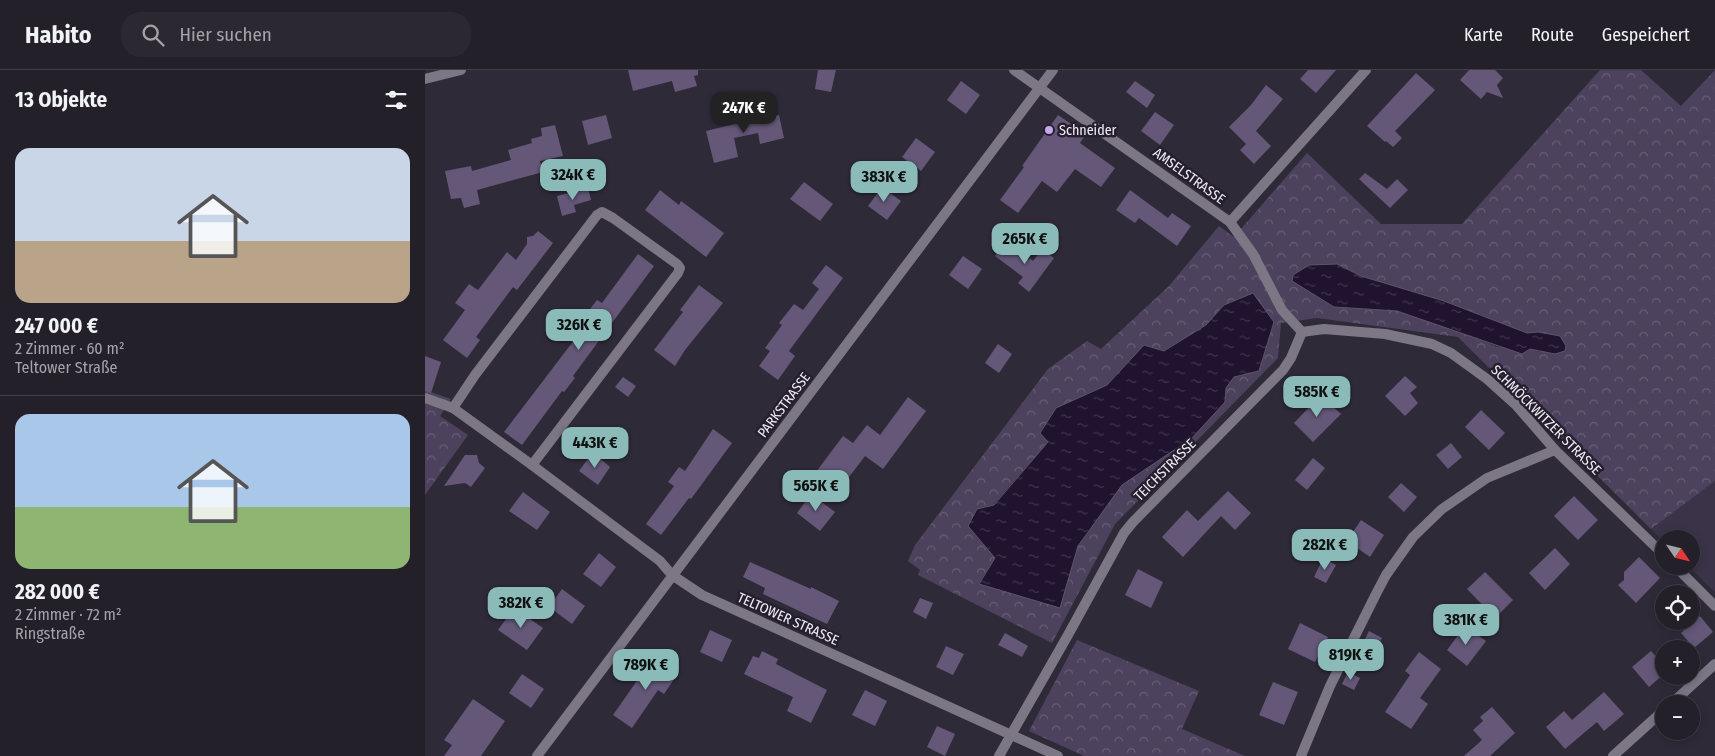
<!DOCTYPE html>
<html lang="de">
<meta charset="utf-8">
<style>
body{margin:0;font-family:"Fira Sans Condensed",sans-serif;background:#2b2832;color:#f1f3f6;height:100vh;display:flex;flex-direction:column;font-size:19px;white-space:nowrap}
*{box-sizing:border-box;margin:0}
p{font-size:16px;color:#a3a3a8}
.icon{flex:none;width:28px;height:28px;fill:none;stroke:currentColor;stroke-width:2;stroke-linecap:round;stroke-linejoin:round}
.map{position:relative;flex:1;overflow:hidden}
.panel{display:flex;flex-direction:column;background:#23202a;width:425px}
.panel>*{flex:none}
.needle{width:32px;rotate:125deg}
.buttons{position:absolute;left:1230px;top:460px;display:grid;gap:10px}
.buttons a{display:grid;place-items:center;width:45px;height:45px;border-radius:50%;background:#23202a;box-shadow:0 2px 8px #0003,0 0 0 1px #403e47;font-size:25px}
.price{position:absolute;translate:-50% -42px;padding:0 11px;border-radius:10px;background:#8bbbb9;color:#111;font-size:16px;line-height:32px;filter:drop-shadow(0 1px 2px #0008)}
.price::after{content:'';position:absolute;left:50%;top:30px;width:15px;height:11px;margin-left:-8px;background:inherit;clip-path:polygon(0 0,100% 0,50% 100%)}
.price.active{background:#222;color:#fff}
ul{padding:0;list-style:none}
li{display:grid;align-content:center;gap:10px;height:265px;padding:0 15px}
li+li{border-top:1px solid #403e47}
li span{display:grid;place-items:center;height:155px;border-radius:15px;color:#555}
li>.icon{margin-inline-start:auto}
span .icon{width:90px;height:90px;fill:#fffc;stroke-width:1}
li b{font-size:21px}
h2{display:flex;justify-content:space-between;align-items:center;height:60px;padding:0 15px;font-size:21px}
header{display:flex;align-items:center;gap:30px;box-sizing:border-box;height:70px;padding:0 25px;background:#23202a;border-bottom:1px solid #403e47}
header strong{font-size:24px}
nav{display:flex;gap:28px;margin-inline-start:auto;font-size:18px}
.search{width:350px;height:45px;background:#2b2832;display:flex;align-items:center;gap:12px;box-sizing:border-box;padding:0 18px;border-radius:20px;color:#a3a3a8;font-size:19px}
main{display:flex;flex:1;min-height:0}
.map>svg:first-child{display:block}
</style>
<header>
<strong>Habito</strong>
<div class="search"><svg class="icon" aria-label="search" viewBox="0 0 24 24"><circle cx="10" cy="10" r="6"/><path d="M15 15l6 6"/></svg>Hier suchen</div>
<nav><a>Karte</a><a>Route</a><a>Gespeichert</a></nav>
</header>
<main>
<section class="panel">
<h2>13 Objekte<svg class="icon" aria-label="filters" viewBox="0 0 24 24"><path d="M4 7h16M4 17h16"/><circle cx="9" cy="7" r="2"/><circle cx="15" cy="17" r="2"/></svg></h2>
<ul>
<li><span style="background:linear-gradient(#c9d6e8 60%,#b9a48a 0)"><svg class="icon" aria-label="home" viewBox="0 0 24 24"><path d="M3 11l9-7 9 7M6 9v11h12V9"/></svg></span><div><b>247 000 €</b><p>2 Zimmer · 60 m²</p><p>Teltower Straße</p></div></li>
<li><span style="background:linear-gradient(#a9c7e8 60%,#8fb573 0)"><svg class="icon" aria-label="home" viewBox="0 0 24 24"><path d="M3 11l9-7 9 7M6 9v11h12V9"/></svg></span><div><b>282 000 €</b><p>2 Zimmer · 72 m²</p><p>Ringstraße</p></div></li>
</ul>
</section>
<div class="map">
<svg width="1290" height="686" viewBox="0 0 1290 686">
<defs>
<pattern id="forest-crowns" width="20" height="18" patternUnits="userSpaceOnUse" patternTransform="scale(1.25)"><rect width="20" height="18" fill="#4d425d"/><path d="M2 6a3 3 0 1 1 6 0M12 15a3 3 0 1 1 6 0" fill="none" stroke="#675e75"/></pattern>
<pattern id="water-ripples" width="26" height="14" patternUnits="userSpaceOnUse" patternTransform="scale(1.25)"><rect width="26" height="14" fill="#20132f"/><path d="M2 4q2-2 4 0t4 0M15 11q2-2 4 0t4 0" fill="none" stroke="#41364e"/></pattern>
</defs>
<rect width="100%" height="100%" fill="#2f2a38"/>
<polygon fill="#3b3347" points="1290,411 1290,522 1263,496 1266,496 1266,469 1239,469 1239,472 1226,459"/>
<g fill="url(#forest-crowns)" fill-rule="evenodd">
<path d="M 1175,0 L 1216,0 L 1256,36 L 1290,0 L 1290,411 L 1226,459 L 1033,267 L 892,248 L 856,253 L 853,288 L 690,454 L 627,573 L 493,505 L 495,500 L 483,491 L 490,475 L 623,299 L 662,271 L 676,279 L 743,217 L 794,156 L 809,167 L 882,83 L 956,154 L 1037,154 ZM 912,194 L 936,206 L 1019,231 L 1102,263 L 1113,262 L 1115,282 L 1105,279 L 1073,277 L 1018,255 L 972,241 L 909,237 L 867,211 ZM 799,235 L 809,307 L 801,318 L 800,332 L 767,368 L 697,414 L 653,476 L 635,538 L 554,513 L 570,488 L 543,456 L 552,439 L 568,435 L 623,372 L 631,338 L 682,315 L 719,275 L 738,281 L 781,255 Z"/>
<polygon points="0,320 26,329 15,346 43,365 0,425"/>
<polygon points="652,570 774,621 757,659 820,686 659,686 604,661"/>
</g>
<g fill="url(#water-ripples)" stroke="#5f546b">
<polygon points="912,194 936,206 1019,231 1102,263 1113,262 1135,266 1141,276 1140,281 1130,284 1105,279 1097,284 972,241 909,237 867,211 868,205 884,195"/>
<polygon points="828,223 849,252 834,301 809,307 801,318 800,332 767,368 697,415 653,476 635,538 554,514 570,488 543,456 552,439 569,435 623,372 615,363 631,338 682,315 719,275 739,281 781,255 799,235"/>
</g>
<g fill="#645778">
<polygon points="203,0 273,0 273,5 269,6 272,16 250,22 247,11 208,21"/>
<polygon points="393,0 411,0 406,22 390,19"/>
<polygon points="883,0 911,0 891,23 875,9"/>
<polygon points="1044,0 1070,0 1078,8 1072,15 1078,28 1062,22 1056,29 1035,10"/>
<polygon points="991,3 1010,20 970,61 977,68 968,77 961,71 960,72 942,56"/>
<polygon points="536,11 555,25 541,44 522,30"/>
<polygon points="710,11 730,25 722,38 701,22"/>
<polygon points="841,15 858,29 831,61 846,76 829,94 815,80 821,74 804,57 826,35"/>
<polygon points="336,33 340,48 354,45 359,68 335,74 333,63 309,68 313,87 289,93 281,61 326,50 322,37"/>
<polygon points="730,42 749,55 735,75 716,61"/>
<polygon points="181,45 187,68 163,75 157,51"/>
<polygon points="633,45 661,64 655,73 690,98 676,117 650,99 632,122 617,111 593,143 575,130 599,97 597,96"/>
<polygon points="130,55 138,86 115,91 118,102 52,120 55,134 39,138 36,128 26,129 20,101 46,96 47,101 86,90 83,80 107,73 106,69 117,66 116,58"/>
<polygon points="491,68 510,82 496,101 477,87"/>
<polygon points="940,103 962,119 972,109 983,120 965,138 934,109"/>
<polygon points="379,112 408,134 395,151 365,129"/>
<polygon points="457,117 476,131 462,150 443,136"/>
<polygon points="163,118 166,130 149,135 151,142 137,146 132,126"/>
<polygon points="235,120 254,135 256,131 299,163 281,187 220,140"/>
<polygon points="705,120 743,148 747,143 766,156 752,176 714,148 710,153 691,140"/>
<polygon points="113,161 128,173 92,220 88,217 51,267 55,270 42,288 18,270 40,240 30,233 44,214 53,220 82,182 91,190 102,174 102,167 108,166"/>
<polygon points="579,172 604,190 605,188 608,191 617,179 629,188 604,222 593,213 598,207 570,186"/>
<polygon points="213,184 229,196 148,306 150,308 139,322 137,321 97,375 79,362 166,248 161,244 172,230 177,233"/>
<polygon points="538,186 557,199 543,219 524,205"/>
<polygon points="401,195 418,208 364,281 370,286 353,310 334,296 345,281 340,278 357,255 354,253 369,234 378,240 394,219 387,213"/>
<polygon points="274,215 298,233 260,280 250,296 229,280 258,242 255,240"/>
<polygon points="573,274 587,284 574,303 560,293"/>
<polygon points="0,286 16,292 6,323 0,321"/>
<polygon points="980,306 992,317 985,323 993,333 980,346 960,326"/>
<polygon points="198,307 211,316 203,327 190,317"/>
<polygon points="896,325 916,344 888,372 869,353"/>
<polygon points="483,327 501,341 458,399 440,386 418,415 412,411 409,415 391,402 418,366 428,373 442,355 455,365"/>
<polygon points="1056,340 1080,363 1064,380 1040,357"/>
<polygon points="288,359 307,373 266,429 264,428 236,465 221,454 249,416 243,412 254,397 260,401"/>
<polygon points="1026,373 1037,387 1023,399 1011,385"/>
<polygon points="40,385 52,385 54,393 60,398 46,417 40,413 19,416"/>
<polygon points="171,385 185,397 173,415 154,401 165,386"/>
<polygon points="888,388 900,398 882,420 870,410"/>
<polygon points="976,413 992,427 979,442 963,427"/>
<polygon points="803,421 826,443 810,460 796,446 758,487 737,467 762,440 773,451"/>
<polygon points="98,422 125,442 112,460 84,441"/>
<polygon points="386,424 410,442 395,461 372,443"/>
<polygon points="1149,426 1173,450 1153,470 1129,446"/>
<polygon points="936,450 959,465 945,487 922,471"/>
<polygon points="1130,478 1145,494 1120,520 1104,503"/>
<polygon points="174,483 191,497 176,517 158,504"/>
<polygon points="1214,487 1235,508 1211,533 1193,515 1199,510 1199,502"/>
<polygon points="898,488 911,495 901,513 889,507"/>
<polygon points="325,492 386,519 386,517 414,531 402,554 338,524 340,518 318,507"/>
<polygon points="713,499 738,512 726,538 700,525"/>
<polygon points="1060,502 1088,530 1070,548 1042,519"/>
<polygon points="137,519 160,536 147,554 124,537"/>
<polygon points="495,528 508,533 501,549 488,542"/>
<polygon points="89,538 118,558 102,580 73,560"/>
<polygon points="1275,546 1288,562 1269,578 1256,563"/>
<polygon points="875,553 903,567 890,592 863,579"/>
<polygon points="1040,556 1061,571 1042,596 1022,580"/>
<polygon points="285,560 307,570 297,592 275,582"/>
<polygon points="944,561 957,568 950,581 937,575"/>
<polygon points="580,563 603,576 597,587 573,575"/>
<polygon points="521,576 539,584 528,605 511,597"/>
<polygon points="337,581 353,589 351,594 402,620 386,653 362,641 368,627 319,604 328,586 334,588"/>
<polygon points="1226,581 1239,596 1239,604 1224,617 1207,597"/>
<polygon points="994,582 1016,599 995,628 1003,634 986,659 960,642 985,605 980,601"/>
<polygon points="230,585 254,602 239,624 233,620 207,658 188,645"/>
<polygon points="923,602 935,608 929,620 917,614"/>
<polygon points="97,604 119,619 106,638 84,623"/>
<polygon points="848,612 873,622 859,655 834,645"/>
<polygon points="440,620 462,631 450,656 427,645"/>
<polygon points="1179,622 1199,644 1179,661 1172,652 1140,679 1121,657 1139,641 1147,650"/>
<polygon points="48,629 80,651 56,686 19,686 27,675 19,670"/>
<polygon points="1067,637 1090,663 1065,686 1039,686 1057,670 1048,660 1058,651 1055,647"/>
<polygon points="512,656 530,664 520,686 502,677"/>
</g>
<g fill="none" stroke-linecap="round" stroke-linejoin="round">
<g stroke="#7c7685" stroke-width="10">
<polyline points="589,0 805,152 828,184 857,240 877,262"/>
<polyline points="0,9 36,0"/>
<polyline points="805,152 941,0"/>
<polyline points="877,262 899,259 960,264 1007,274 1026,283 1062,309 1091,335 1130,380 1239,485"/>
<polyline points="0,328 28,338 107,395 235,491 247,505 277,525 633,686"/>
<polyline points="28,338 50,305 172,145 177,142 188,148 252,194 255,198 253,203 107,395"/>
<polyline points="1250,496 1290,536"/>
<polyline points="1246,634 1290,594"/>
<polyline points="112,686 628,0"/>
<polyline points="574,686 643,565 699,463 708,452 858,300 866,288 877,262"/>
<polyline points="876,686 905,616 951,524 961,505 988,467 1017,439 1062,408 1130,380"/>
<polyline points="1188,686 1239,640"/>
</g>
</g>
<circle fill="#c5a6f0" stroke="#26202e" stroke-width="2" cx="624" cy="60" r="5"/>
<g text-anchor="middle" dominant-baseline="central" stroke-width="5" stroke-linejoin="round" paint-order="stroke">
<g font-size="14" fill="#f1edf7" stroke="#26202e" text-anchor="start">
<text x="634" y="60">Schneider</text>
</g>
<g font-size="14" fill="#f1edf7" stroke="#26202e">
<text transform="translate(764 106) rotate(36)">AMSELSTRASSE</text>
<text transform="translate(359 335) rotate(-53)">PARKSTRASSE</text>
<text transform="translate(1121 350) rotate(45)">SCHMÖCKWITZER STRASSE</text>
<text transform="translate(740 400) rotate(-45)">TEICHSTRASSE</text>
<text transform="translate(363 549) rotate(24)">TELTOWER STRASSE</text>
</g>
</g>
</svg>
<div class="buttons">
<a><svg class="needle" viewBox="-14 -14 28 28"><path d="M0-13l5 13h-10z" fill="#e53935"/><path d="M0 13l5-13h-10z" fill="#a3a3a8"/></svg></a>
<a><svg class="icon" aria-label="locate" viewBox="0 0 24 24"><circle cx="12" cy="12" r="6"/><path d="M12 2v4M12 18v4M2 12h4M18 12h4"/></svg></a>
<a>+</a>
<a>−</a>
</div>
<b class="price active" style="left:319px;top:64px">247K €</b>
<b class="price" style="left:148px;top:131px">324K €</b>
<b class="price" style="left:459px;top:133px">383K €</b>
<b class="price" style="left:600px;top:195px">265K €</b>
<b class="price" style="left:154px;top:281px">326K €</b>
<b class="price" style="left:892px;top:348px">585K €</b>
<b class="price" style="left:170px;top:399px">443K €</b>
<b class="price" style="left:391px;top:442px">565K €</b>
<b class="price" style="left:900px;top:501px">282K €</b>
<b class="price" style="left:96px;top:559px">382K €</b>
<b class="price" style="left:1041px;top:576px">381K €</b>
<b class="price" style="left:926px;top:611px">819K €</b>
<b class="price" style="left:221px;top:621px">789K €</b>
</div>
</main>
